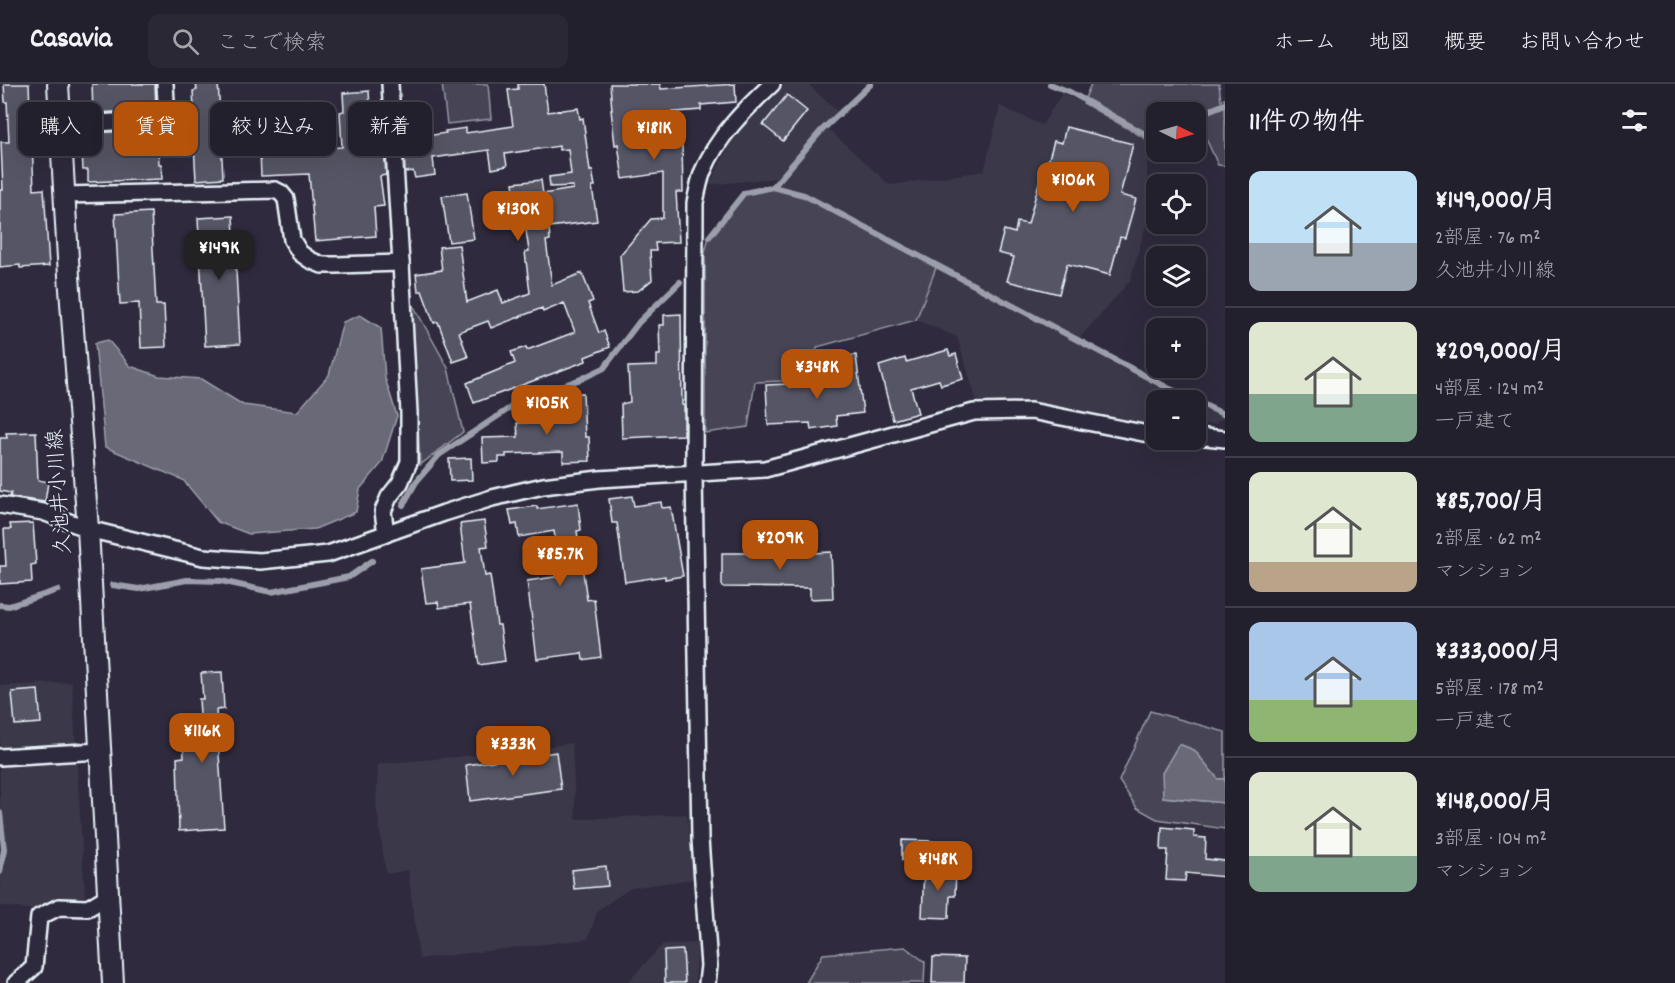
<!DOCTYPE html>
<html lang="ja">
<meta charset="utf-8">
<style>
body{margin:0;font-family:Dekko,"Klee One",sans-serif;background:#2b2836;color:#f1f3f6;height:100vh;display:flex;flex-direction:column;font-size:22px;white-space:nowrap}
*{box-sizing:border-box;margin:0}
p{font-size:20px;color:#a3a3aa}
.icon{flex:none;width:33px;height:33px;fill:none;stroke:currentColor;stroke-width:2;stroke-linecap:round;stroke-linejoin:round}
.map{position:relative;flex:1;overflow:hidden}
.details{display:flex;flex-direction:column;background:#23202e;width:450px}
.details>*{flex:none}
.hud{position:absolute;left:18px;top:18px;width:570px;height:54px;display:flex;gap:12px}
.needle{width:39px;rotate:95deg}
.controls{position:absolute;left:1146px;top:18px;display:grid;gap:12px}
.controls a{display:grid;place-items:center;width:60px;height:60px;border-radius:12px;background:#23202e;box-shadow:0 6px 24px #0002,0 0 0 2px #403e4a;font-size:30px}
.price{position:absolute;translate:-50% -51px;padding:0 14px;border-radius:12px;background:#b45309;color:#fff;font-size:20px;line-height:39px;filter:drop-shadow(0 2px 3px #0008)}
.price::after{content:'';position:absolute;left:50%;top:36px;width:18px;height:14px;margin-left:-9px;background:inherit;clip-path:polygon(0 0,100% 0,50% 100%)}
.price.selected{background:#222;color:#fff}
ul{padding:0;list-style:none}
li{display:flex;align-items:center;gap:18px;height:150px;padding:0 24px}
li+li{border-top:2px solid #403e4a}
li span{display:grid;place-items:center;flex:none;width:168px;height:120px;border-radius:12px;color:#555}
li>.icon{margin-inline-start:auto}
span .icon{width:72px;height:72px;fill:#fffc;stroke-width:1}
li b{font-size:26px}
h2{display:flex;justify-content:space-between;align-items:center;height:72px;padding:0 24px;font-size:26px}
.tag{padding:0 21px;border-radius:12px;background:#23202e;box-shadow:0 6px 24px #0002,0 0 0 2px #403e4a;font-size:21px;line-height:54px}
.tag.selected{background:#b45309;color:#fff}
header{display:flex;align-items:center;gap:36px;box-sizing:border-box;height:84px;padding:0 30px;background:#23202e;border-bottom:2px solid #403e4a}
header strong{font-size:28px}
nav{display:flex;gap:33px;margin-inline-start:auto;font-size:21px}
.search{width:420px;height:54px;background:#2b2836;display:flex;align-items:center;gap:15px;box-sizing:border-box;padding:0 21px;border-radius:12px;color:#a3a3aa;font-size:22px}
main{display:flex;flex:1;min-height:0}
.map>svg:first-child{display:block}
</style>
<header>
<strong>Casavia</strong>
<div class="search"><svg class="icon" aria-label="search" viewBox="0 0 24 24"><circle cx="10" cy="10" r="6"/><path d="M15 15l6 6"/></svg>ここで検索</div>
<nav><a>ホーム</a><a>地図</a><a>概要</a><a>お問い合わせ</a></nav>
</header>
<main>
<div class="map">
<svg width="1225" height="899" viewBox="0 0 1225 899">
<rect width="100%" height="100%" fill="#2f2a3d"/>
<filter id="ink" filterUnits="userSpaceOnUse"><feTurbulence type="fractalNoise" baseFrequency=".0167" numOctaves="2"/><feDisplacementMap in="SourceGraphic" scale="12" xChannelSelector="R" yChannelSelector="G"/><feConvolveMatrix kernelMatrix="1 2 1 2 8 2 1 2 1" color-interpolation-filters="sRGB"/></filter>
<g filter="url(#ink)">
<g fill="#3b3749">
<polygon points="785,0 808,0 838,28 824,41 890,101 984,87 1000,22 1042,41 1062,9 1083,19 1146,55 1147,72 1147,138 1130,197 1078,256 1195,316 1156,316 1156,341 1146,341 1042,319 977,318 957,253 916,236 937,182 804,111 773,103 776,94 709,101 741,38"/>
<polygon points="1196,317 1225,331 1225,332 1215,340 1196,340"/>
<polygon points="72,598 85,812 55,817 44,827 0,822 0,788 4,765 0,729 0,602"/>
<polygon points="572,659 576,735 687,730 693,795 631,804 598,826 588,855 419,875 408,786 386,790 376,721 378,680 508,668"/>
<polygon points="698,859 695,899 627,899 663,860"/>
</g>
<g fill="#464455" stroke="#979aa6" stroke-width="1.5">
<polygon points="442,0 488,0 491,35 447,40"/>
<polygon points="1091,0 1219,0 1221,17 1225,14 1225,82 1218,81 1196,32 1196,28 1156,28 1156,51 1146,55 1083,19"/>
<polygon points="773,103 804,111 937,181 916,236 817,263 813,296 755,298 748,343 705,349 705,168 709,153 744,109"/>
<polygon points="412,219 448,284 463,348 420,381"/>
<polygon points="1150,627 1225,648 1225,695 1218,695 1194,666 1163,713 1225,719 1225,745 1157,735 1137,724 1119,697"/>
<polygon points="905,863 925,878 924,899 806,899 823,870"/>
</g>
<g fill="#696978" stroke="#9c9fab" stroke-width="1.5">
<polygon points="360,231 381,244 385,294 397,332 382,379 360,405 356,428 315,445 249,450 218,438 183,396 105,363 95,259 108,256 130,282 159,292 201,295 243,321 297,328 329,291 343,238"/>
<polygon points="1179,660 1194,666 1218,695 1225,695 1225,719 1163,713 1162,689"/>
</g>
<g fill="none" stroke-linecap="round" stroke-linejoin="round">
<g stroke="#9c9fab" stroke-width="6">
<polyline points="1050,0 1070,8 1145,50 1156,46"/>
<polyline points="1196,32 1225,20"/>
<polyline points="773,103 821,47 871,0"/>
<polyline points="709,153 744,109 773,103 804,111 1168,304 1195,316"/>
<polyline points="1196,317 1225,331"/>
<polyline points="403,421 416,398 439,371 522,316 581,295 604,284 639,238 680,198"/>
<polyline points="112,501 139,505 187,496 221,497 271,508 349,493 372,477"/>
<polyline points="0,521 9,522 58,506"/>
<polyline points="0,729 4,765 0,788"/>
</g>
</g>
<g fill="#575565" stroke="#e8f1f8" stroke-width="1.5">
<polygon points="4,0 29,0 30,25 25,26 26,57 32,57 34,106 44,105 49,182 20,184 20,181 0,183 0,106 3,106 1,58 9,58 7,18 5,18"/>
<polygon points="92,0 155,0 156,26 93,29"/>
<polygon points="196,0 218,0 222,54 221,54 223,94 196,96 194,61 196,61 193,7 197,6"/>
<polygon points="518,0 544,0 548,28 578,24 580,35 583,34 590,87 592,86 595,102 592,102 597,137 549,143 550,156 546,157 552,201 582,189 593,217 588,219 599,249 604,247 610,263 585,273 586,277 474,319 467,299 515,279 511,268 526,263 527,266 575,248 564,219 543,228 542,224 491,244 488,237 459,248 468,273 453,278 438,238 434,239 422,207 418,207 416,190 442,186 439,163 459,161 467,218 498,206 503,219 530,209 525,168 529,167 523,126 517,127 513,99 541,96 543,110 573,105 573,102 550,103 549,93 571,90 568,65 559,66 559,62 505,70 507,82 492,85 489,66 433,74 435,91 415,94 413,87 405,88 404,64 409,63 408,55 446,49 445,47 466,44 466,49 513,42 508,6 518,5"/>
<polygon points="610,0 660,0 661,5 735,0 736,18 701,21 701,26 651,30 656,62 682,62 683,108 676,108 679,158 655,159 656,167 650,167 652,196 638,207 623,208 620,171 651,135 663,134 663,89 623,95 618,60 615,61 611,26 612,26"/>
<polygon points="369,7 373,68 384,66 386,91 380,92 384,122 374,123 376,152 315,157 309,90 261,92 260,68 285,66 286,70 317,69 317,64 342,63 340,28 344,27 343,9"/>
<polygon points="787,11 807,27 783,57 763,41"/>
<polygon points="1066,43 1133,60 1120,111 1136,115 1125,154 1120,153 1110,191 1067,180 1059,210 1007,197 1014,173 998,169 1004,146 1015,149 1017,138 1028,140 1041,91 1044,92 1054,57 1062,59"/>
<polygon points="157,45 159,80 161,80 162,95 88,98 88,86 83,86 82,65 93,65 92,59 95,59 94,49"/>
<polygon points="467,109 474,155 449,158 442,112"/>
<polygon points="151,128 156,221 164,221 166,263 141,264 139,219 120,220 115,130"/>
<polygon points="233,132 240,260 205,262 198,134"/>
<polygon points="681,230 682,321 684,321 684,351 622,354 621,320 630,318 628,283 657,282 657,271 660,271 659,241 664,241 664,231"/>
<polygon points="948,266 950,272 956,270 963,295 941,301 939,296 911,304 918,329 893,336 879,282 905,274 906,278"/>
<polygon points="856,271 863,329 836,332 837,342 811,346 810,339 768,341 766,301 788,300 789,303 842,296 839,273"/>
<polygon points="583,309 585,353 589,353 590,377 563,378 563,368 506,370 506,373 499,373 499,378 483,379 482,354 518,353 517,339 562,337 561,310"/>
<polygon points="36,348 38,396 48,398 45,418 10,413 11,409 0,407 0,354 7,354 6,349"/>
<polygon points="471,374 472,396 450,397 449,375"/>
<polygon points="632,412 634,422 661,418 662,424 671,423 683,492 665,495 665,492 625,498 617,439 612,439 609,415"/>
<polygon points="578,419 581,446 577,447 587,516 594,515 601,573 583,576 582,569 537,575 527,497 561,492 554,447 519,453 517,440 512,441 509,426 537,422 537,425"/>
<polygon points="484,437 488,462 481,463 485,492 490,491 497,541 500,541 505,577 479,581 470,520 439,524 438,518 426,519 421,485 465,479 460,440"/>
<polygon points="33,439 36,480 31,481 32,498 0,500 0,482 6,482 4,445 11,445 10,440"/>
<polygon points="765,466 794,467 794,470 831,468 833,514 810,515 810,504 722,503 722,469 765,469"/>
<polygon points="222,588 224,625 216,626 224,744 179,747 177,674 184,673 182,647 201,646 199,615 203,615 201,589"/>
<polygon points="38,606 41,639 15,641 12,608"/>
<polygon points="556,668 561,705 470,717 466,681"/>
<polygon points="1162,743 1194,746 1194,753 1206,754 1205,775 1225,777 1225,793 1186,789 1185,797 1166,796 1168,766 1161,766"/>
<polygon points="902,756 932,757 931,777 902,776"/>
<polygon points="606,782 608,802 574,805 572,786"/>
<polygon points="924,784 956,785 955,812 950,812 949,834 922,833"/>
<polygon points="683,866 685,899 665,899 664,867"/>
<polygon points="933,873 965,874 964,899 932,899"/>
</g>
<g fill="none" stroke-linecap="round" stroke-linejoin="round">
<g stroke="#e8f1f8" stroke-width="20">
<g id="minor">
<polyline points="60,41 167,35 165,0"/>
<polyline points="65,111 275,106 281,109 286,115 292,156 300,169 310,176 322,181 336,181 401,179"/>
<polyline points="1196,352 1225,355"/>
<polyline points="0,421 43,428 88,445 203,473 260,477 328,470 444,429 492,414 543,402 599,395 765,385 974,328 1031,327 1143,349 1156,350"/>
<polyline points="386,450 383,427 389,413 400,399 409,378 409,329 401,179 390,0"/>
<polyline points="0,673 100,667"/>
<polyline points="16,899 34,883 39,833 59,823 88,824 108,812"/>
<path d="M 707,899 L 709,882 L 700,755 L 694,390 L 695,119 C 697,109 699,97 703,87 C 717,53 745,25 772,0"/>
</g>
</g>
<g stroke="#e8f1f8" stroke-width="24">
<polyline id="tertiary" points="58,0 69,192 88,445 113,899"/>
</g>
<use href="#minor" stroke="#2f2a3d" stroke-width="15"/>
<use href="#tertiary" stroke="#2f2a3d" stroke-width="20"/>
</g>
</g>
<g text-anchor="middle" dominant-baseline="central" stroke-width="4.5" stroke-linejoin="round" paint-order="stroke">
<g font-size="21" fill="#e8f1f8" stroke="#2f2a3d">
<text transform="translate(61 408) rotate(-94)">久池井小川線</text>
</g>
</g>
</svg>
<div class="controls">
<a><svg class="needle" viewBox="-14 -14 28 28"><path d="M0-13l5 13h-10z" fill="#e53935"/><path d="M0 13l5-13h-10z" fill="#a3a3aa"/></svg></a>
<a><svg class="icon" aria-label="locate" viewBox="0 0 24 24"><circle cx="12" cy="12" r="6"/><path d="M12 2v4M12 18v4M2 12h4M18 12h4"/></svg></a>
<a><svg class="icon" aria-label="layers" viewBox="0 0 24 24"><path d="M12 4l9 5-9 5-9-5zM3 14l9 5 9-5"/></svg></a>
<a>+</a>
<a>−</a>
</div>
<b class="price" style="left:654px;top:77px">¥181K</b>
<b class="price" style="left:1073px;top:129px">¥106K</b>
<b class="price" style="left:518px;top:158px">¥130K</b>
<b class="price selected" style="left:219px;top:197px">¥149K</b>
<b class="price" style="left:817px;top:316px">¥348K</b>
<b class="price" style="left:547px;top:352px">¥105K</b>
<b class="price" style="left:780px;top:487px">¥209K</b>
<b class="price" style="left:560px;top:503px">¥85.7K</b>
<b class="price" style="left:202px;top:680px">¥116K</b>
<b class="price" style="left:513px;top:693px">¥333K</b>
<b class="price" style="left:938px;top:808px">¥148K</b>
<div class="hud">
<a class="tag">購入</a>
<a class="tag selected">賃貸</a>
<a class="tag">絞り込み</a>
<a class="tag">新着</a>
</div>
</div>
<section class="details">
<h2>11件の物件<svg class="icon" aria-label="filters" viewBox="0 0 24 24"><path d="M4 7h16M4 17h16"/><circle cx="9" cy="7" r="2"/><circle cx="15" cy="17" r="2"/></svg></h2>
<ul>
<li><span style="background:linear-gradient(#bfe0f5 60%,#9aa5b1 0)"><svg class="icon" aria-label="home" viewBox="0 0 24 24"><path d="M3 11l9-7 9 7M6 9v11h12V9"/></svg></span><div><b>¥149,000/月</b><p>2部屋 · 76 m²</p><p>久池井小川線</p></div></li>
<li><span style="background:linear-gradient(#dfe7d0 60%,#7fa58c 0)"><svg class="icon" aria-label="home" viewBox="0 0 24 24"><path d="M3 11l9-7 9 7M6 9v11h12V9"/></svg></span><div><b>¥209,000/月</b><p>4部屋 · 124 m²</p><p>一戸建て</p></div></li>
<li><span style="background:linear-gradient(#dfe7d0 75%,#b9a48a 0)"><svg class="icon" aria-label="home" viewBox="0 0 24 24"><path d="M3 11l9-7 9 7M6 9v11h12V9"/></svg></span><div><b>¥85,700/月</b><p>2部屋 · 62 m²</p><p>マンション</p></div></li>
<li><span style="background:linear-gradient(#a9c7e8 65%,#8fb573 0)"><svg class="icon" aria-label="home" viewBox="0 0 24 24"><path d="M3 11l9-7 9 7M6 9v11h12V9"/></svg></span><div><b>¥333,000/月</b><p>5部屋 · 178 m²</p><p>一戸建て</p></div></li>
<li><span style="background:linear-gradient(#dfe7d0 70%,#7fa58c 0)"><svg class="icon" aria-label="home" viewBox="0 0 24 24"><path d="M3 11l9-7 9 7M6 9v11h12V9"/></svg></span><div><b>¥148,000/月</b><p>3部屋 · 104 m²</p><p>マンション</p></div></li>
</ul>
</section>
</main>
